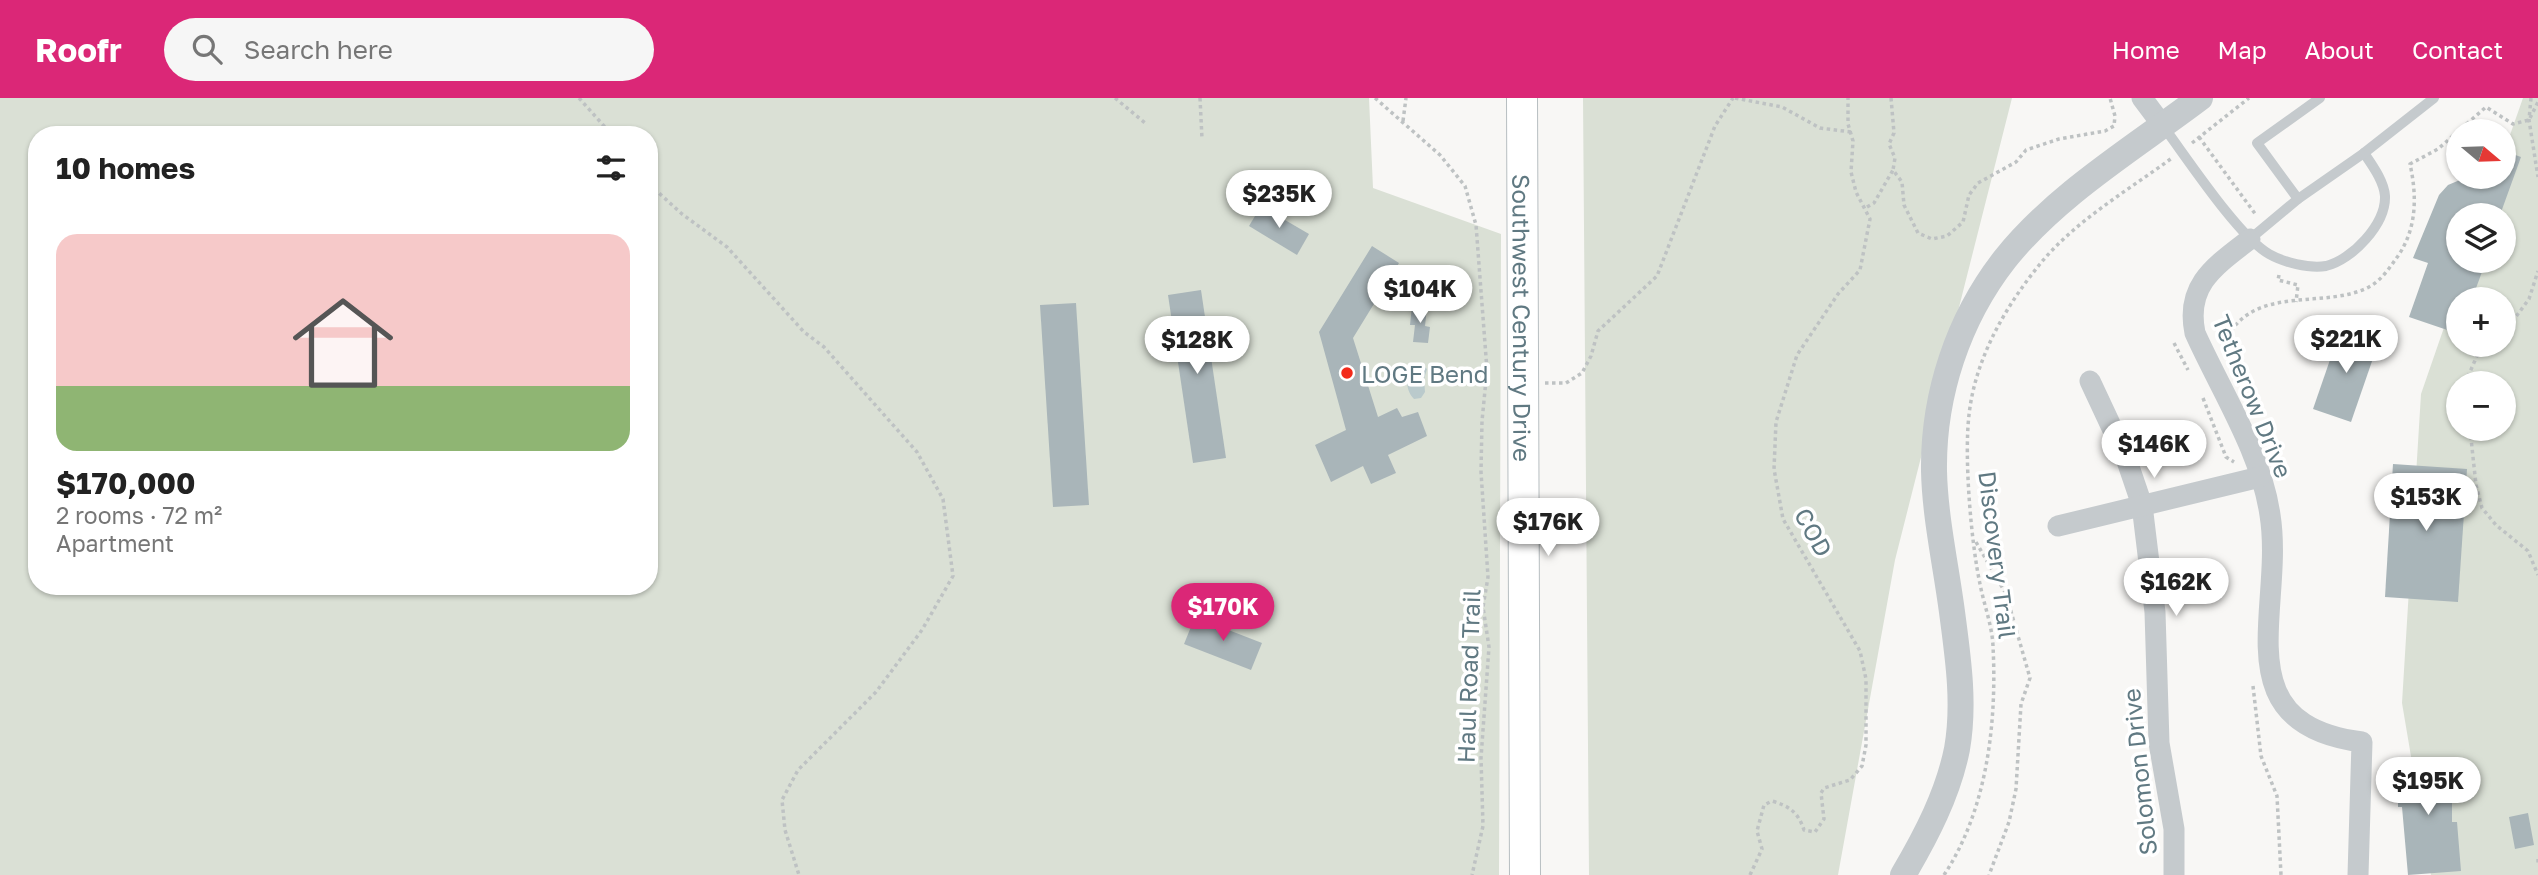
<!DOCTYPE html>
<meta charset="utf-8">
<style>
body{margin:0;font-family:"Golos Text",sans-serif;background:#f6f6f6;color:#222;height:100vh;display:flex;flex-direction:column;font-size:26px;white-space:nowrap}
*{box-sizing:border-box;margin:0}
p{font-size:23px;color:#767676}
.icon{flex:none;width:38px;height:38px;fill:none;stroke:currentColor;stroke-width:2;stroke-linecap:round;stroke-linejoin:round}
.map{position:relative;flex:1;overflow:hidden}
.panel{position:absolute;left:28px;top:28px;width:630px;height:469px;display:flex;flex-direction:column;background:#fff;border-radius:28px;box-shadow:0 2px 5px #0004}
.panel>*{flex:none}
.needle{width:46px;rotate:109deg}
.tools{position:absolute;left:2446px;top:21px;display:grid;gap:14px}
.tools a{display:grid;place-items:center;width:70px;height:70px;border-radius:50%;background:#fff;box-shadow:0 2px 5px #0004;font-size:35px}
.price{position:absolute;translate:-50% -60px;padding:0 16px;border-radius:24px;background:#fff;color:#222;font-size:23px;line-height:46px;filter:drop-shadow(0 2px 4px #0008)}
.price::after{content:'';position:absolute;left:50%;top:42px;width:21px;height:16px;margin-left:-10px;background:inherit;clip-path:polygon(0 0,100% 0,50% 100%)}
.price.active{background:#db2777;color:#fff}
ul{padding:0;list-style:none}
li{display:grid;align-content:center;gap:14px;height:371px;padding:0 28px}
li+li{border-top:2px solid #e0e0e0}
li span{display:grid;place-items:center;height:217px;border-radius:21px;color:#555}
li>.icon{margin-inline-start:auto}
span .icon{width:126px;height:126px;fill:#fffc;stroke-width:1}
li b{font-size:30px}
h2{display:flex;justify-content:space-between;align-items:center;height:84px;padding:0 28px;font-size:30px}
header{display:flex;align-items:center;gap:42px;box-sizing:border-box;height:98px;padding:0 35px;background:#db2777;color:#fff}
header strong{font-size:33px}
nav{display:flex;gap:38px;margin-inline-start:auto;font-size:24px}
.search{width:490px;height:63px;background:#f6f6f6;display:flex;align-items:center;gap:18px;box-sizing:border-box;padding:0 24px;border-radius:38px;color:#767676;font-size:26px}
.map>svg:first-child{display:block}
</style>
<header>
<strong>Roofr</strong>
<div class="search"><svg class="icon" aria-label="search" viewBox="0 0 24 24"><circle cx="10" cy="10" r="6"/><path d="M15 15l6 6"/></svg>Search here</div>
<nav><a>Home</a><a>Map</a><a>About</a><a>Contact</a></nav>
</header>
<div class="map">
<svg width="2538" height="777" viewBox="0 0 2538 777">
<rect width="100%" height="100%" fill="#f8f7f5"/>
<g fill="#dae0d5" fill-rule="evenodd">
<path d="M 0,0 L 1369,0 L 1373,90 L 1501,136 L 1499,777 L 0,777 ZM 37,37 L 649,37 L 649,488 L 37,488 Z"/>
<polygon points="1583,0 2012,0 1895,462 1838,777 1589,777"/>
<path d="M 2523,0 L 2538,0 L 2538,777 L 2431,777 L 2402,605 L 2421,296 L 2467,163 L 2504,163 L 2504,117 L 2483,117 L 2496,79 L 2504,79 L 2504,54 ZM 2459,201 L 2504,201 L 2504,247 L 2459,247 ZM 2459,285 L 2504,285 L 2504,331 L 2459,331 Z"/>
</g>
<path fill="#bacacc" d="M 1420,265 L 1427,271 L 1424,281 L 1425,294 L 1421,300 L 1414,301 C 1403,290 1406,271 1420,265 Z"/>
<g fill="#a9b5b9">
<polygon points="2504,53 2521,59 2500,117 2459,117 2459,163 2486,163 2472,201 2459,201 2459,236 2409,219 2428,165 2413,160 2439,97 2448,87 2467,79 2504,79"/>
<polygon points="1261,108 1309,136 1297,157 1249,128"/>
<polygon points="1372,148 1399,165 1353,240 1378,319 1397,310 1402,319 1418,314 1427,338 1388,357 1396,375 1371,386 1363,368 1331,384 1315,347 1346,332 1319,234"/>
<polygon points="1201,192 1226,360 1193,365 1168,197"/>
<polygon points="1076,205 1089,407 1053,409 1040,207"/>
<polygon points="1412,208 1427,210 1425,228 1430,229 1428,245 1413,244 1415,227 1410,227"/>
<polygon points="2341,230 2379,243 2351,324 2313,311"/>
<polygon points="2393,366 2467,371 2458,504 2385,499"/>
<polygon points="1195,519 1262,545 1251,572 1184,546"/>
<polygon points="2398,663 2452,663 2452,724 2457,724 2461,773 2408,777 2402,709 2398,709"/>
<polygon points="2528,715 2534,747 2515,751 2509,719"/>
</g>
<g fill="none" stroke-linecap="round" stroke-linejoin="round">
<g stroke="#b7bec1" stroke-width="32">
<g id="secondary">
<path id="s1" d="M 1522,0 L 1525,777"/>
</g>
</g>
<g stroke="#bec2c3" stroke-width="3.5" stroke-dasharray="3.5 3.5" stroke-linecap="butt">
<polyline points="579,0 612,37"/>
<polyline points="1115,0 1145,25"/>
<polyline points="1200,0 1202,41"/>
<polyline points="1375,0 1440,57 1465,88 1476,127 1487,272 1482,323 1481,374 1488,479 1483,509 1489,549 1481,660 1483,728 1472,777"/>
<polyline points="1735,0 1782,9 1820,30 1851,34"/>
<polyline points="1891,0 1894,35 1889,46 1895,60 1893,72"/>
<polyline points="2531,0 2529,22 2538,79"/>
<polyline points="2530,20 2538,4"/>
<polyline points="1403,23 1406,0"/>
<polyline points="2199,39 2256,117"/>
<polyline points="2192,45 2249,0"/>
<polyline points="649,86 682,116 727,149 804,234 824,249 917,354 943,401 953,478 922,532 876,594 798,672 782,702 785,732 799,777"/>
<polyline points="1867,109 1874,105 1893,72 1902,84 1904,107 1918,135 1932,141 1947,138 1963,124 1969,97 1978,85 2016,64 2026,52 2059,41 2105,33 2114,28 2115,18 2110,0"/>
<polyline points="2279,177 2278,182 2298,187 2296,204"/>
<path d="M 2231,233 C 2262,188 2326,211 2369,189 C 2382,182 2390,169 2398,158 C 2417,130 2417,98 2410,66 L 2438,51 L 2486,9 L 2513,26 L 2529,22"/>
<polyline points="2504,235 2529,201 2538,173"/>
<polyline points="2174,245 2188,272"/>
<polyline points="1545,285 1566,285 1582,275 1591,258 1598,233 1657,178 1715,28 1733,0"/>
<polyline points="2465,285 2477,258 2490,247"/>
<polyline points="2203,300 2226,359 2234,364"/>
<polyline points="2470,331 2476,387 2482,410 2496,427 2528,453 2538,477"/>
<polyline points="1976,444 2006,496 2030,580 2021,606 2016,691 2009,724 1989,777"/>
<polyline points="2253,588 2261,658 2277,698 2281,777"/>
<polyline points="2538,761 2538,767"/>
<path d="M 1750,777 L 1762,751 L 1757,733 L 1764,707 L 1772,703 C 1789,708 1798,714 1804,732 L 1815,734 L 1824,721 L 1821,695 L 1824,690 L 1850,682 L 1862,668 L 1866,647 L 1866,581 L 1860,553 L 1783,421 L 1774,371 L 1776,324 L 1797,257 L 1838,196 L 1860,172 L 1870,121 L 1856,94 L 1851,74 L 1853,43 L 1848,26 L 1848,0"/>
<path d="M 1944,777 C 1987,712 1997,625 1993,548 C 1992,527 1984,507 1980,486 C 1971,444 1964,359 1969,317 C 1975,261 2005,209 2040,166 C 2075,123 2127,93 2172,60"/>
</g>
<g stroke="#c5cacd" stroke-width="10">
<path d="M 2163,28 C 2187,60 2238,138 2269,156 C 2283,164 2309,171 2326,168 C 2352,162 2386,126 2385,98 C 2384,83 2372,67 2364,55"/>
<polyline points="2298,101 2257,45 2320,0"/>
<polyline points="2250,141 2298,101 2364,55 2434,0"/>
</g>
<g stroke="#c5cacd" stroke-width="21">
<polyline points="2142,0 2163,28"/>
<path d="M 2250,141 C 2215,168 2185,187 2195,235 C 2221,293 2261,354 2270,417 C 2285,511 2221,626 2362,644 L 2358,777"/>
<polyline points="2090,283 2126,360 2142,407 2155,514 2159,645 2174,731 2174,777"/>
<polyline points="2058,428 2260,379"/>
</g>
<path stroke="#c5cacd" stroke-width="26" d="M 1903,777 C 1926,738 1948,696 1957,651 C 1965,606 1958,559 1952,514 C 1946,468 1935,419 1934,373 C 1933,297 1958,221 2005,161 C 2057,96 2134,50 2200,0"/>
<use href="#secondary" stroke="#fff" stroke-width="30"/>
</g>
<circle fill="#f32a1a" stroke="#fff" stroke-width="2.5" cx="1347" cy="275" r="7"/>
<g text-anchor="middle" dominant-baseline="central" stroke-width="7" stroke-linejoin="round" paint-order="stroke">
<g font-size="24" fill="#607982" stroke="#fff">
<text stroke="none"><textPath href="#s1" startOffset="220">Southwest Century Drive</textPath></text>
<text transform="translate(2253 298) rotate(68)">Tetherow Drive</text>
<text transform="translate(1814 434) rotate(61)">COD</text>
<text transform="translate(1998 457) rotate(83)">Discovery Trail</text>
<text transform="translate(1468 578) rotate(-88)">Haul Road Trail</text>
<text transform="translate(2139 674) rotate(-96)">Solomon Drive</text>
</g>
<g font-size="24" fill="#607982" stroke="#fff" text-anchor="start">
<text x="1361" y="275">LOGE Bend</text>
</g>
</g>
</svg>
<div class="tools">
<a><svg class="needle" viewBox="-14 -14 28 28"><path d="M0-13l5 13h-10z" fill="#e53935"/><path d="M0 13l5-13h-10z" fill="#767676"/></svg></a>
<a><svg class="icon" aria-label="layers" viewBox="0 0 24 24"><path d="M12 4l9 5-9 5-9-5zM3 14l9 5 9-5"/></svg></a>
<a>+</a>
<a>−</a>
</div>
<b class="price" style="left:1279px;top:132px">$235K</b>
<b class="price" style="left:1420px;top:227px">$104K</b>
<b class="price" style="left:2346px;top:277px">$221K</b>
<b class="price" style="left:1197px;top:278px">$128K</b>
<b class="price" style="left:2154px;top:382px">$146K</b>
<b class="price" style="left:2426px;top:435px">$153K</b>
<b class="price" style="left:1548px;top:460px">$176K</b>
<b class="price" style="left:2176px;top:520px">$162K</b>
<b class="price active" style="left:1223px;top:545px">$170K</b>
<b class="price" style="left:2428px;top:719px">$195K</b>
<section class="panel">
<h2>10 homes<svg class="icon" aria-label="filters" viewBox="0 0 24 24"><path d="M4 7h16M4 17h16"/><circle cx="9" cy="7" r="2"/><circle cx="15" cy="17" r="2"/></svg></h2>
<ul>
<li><span style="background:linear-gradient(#f6c9c9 70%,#8fb573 0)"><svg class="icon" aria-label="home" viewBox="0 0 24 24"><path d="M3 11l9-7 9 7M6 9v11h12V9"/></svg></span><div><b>$170,000</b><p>2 rooms · 72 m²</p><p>Apartment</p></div></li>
</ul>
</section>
</div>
